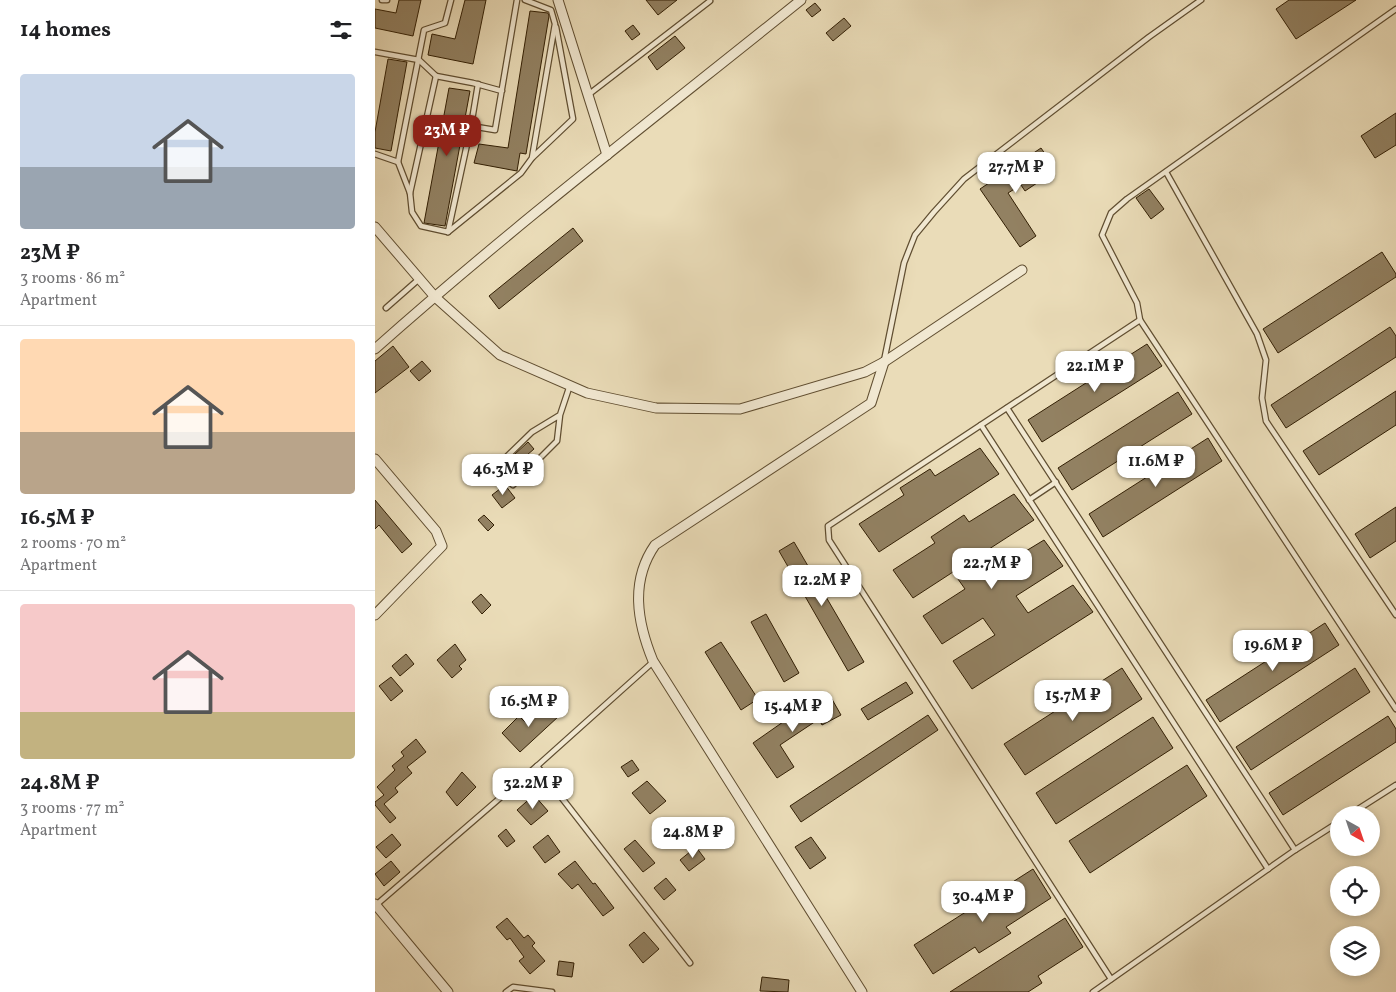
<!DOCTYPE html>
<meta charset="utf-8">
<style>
body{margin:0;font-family:Vollkorn,serif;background:#f6f6f6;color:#202124;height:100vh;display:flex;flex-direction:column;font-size:19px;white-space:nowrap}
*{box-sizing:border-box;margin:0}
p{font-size:16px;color:#757577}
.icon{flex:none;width:28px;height:28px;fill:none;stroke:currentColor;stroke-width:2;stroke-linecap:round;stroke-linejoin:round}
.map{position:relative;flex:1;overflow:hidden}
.sheet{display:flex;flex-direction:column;background:#fff;width:375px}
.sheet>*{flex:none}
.needle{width:32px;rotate:140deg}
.tools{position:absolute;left:955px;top:806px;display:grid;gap:10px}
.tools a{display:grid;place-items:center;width:50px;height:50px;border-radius:50%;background:#fff;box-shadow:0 2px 8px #0003;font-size:25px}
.price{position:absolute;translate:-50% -42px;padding:0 11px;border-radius:10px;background:#fff;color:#222;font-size:16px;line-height:32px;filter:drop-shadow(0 1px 2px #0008)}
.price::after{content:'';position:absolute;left:50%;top:30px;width:15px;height:11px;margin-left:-8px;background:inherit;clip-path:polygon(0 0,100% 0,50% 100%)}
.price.active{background:#8f2418;color:#fff}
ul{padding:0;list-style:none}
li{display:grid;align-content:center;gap:10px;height:265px;padding:0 20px}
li+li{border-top:1px solid #e0e0e0}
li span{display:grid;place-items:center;height:155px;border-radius:5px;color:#555}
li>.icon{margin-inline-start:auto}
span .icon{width:90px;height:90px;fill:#fffc;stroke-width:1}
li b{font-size:21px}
h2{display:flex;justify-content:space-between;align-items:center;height:60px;padding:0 20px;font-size:21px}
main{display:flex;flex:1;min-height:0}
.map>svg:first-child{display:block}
</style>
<main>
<section class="sheet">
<h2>14 homes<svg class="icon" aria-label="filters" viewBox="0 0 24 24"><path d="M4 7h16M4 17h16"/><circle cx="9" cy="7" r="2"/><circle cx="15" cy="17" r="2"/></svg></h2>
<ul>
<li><span style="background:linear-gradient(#c9d6e8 60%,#9aa5b1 0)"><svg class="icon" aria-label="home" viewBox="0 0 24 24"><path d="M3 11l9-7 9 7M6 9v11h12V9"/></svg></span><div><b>23M ₽</b><p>3 rooms · 86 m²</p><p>Apartment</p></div></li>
<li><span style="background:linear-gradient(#ffd9b3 60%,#b9a48a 0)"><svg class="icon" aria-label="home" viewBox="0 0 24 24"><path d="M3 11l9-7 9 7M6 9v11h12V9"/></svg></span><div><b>16.5M ₽</b><p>2 rooms · 70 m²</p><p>Apartment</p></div></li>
<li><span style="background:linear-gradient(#f6c9c9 70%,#c2b280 0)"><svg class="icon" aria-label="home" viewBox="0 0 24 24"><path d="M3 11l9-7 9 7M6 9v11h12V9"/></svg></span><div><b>24.8M ₽</b><p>3 rooms · 77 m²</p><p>Apartment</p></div></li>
</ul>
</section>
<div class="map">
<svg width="1021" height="992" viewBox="0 0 1021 992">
<rect width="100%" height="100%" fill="#eadcb8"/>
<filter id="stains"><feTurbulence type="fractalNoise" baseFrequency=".004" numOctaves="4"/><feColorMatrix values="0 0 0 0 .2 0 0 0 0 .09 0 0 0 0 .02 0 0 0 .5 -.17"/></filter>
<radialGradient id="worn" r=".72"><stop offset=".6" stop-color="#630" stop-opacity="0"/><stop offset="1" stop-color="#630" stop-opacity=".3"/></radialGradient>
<g fill="#928162" stroke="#321f04">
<polygon points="24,0 46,0 38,36 0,28 0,9 21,13"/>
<polygon points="90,0 111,0 98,64 53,55 57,34 80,39"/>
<polygon points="271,0 302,0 283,15"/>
<polygon points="914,0 981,0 921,39 901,9"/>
<polygon points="440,3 446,10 437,17 431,10"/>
<polygon points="155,11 173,13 174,16 151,154 145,153 142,171 99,163 104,144 133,148"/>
<polygon points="469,18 476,26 458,41 451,33"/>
<polygon points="258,25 265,34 257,40 250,31"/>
<polygon points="300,36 310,48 282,70 273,57"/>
<polygon points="13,59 32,62 16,151 0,148 0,132"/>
<polygon points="74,88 95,91 70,226 49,223"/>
<polygon points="1021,113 1021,145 1000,158 986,136"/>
<polygon points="666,148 677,164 661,174 665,181 650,191 646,185 633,193 661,236 645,247 605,189"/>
<polygon points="774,189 789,209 776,219 761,198"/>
<polygon points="198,228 208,241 124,309 114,296"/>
<polygon points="1007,252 1021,274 1021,277 903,353 888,329"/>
<polygon points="1015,327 1021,336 1021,357 911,428 896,405"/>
<polygon points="772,344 787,366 667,442 653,420"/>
<polygon points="18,346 34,367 0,393 0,361"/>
<polygon points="47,361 56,371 44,381 35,371"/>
<polygon points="1021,391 1021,425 944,475 928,451"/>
<polygon points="803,392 817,414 697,490 683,468"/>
<polygon points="833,438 847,461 728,537 714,514"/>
<polygon points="153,442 159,449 145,461 140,454"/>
<polygon points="605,448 624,474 504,552 484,524 529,495 525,488 555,469 560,476"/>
<polygon points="130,485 140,498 127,508 117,495"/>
<polygon points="639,494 659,520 611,551 623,568 669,540 688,566 641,596 653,613 698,585 718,612 597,689 578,661 620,635 608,618 567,644 548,616 590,589 578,572 538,598 518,570 560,543 556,537 589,515 594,522"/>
<polygon points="0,500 37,544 27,553 4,525 0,529"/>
<polygon points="1021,507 1021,541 995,558 980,534"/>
<polygon points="109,515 119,525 113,531 103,520"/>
<polygon points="419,542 489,662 473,671 404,551"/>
<polygon points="106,594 116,605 107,614 97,602"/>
<polygon points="391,614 424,673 409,682 376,622"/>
<polygon points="950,623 964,645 845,722 831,700"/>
<polygon points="346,642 383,699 366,710 330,652"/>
<polygon points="80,644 91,660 84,666 87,669 77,678 62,660"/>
<polygon points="31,654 39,664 25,676 17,666"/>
<polygon points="747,668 767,699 650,775 629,744"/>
<polygon points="980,668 995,692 876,770 861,747"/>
<polygon points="16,677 28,691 16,701 4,686"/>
<polygon points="531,682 538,693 493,720 486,709"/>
<polygon points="454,694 466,715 447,725 444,719 405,745 419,767 402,778 378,743 428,708"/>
<polygon points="172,704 184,716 145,752 127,733 144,716 152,724"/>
<polygon points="553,715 563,730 426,822 415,806"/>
<polygon points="1013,716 1021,729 1021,742 908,815 894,793"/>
<polygon points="778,717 798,748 681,824 661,793"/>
<polygon points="41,739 51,752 32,767 37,773 20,788 23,792 9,804 21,818 15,823 0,805 0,802 9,795 2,787 20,770 17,766 29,756 26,752"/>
<polygon points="257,760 264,770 253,777 246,767"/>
<polygon points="812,765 832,796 715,873 694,841"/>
<polygon points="87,772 101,787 82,806 71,792"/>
<polygon points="272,781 291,801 275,814 257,793"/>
<polygon points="159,795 173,811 156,825 142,810"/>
<polygon points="131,829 140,841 132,847 123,836"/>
<polygon points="17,834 26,845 11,858 1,847"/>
<polygon points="173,835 185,852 170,863 158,847"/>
<polygon points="436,837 451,858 435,869 420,847"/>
<polygon points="260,840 280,863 268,872 249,849"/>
<polygon points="321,847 330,859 314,871 305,860"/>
<polygon points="16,861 25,872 9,886 0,874"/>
<polygon points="200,861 218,884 220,883 239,908 228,916 203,884 197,889 183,874"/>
<polygon points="658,869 676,898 631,927 636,933 604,953 600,947 558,974 539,945"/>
<polygon points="291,878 301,890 289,900 279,888"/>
<polygon points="132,918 149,938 153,935 160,943 157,946 170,961 155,974 144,961 149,957 135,938 132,940 121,927"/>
<polygon points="690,918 708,947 663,976 667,983 653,992 575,992"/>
<polygon points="269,932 284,949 268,963 254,945"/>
<polygon points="184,961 199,963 197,977 182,975"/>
<polygon points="387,977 414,980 413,992 385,991"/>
</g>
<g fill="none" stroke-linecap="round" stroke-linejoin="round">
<g stroke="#604e31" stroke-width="7">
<g id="lane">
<polyline points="7,0 12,0"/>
<polyline points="0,52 44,60 61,76"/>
<polyline points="127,91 98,83 61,76 35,193 37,212 46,226 73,232 96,126 120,130 142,0"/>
<polyline points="213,95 335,1"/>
<polyline points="96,126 103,84"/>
<polyline points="0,154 23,162"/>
<polyline points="158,157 198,119 181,27"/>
<polyline points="791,172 882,334 891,360 887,398 891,421 1021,615"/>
<polyline points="35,193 23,162 49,30 70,23 76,0"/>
<polyline points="73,232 146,173 157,158 180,24 176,10 150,0"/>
<polyline points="11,308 44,279"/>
<polyline points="765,320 762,303 727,235 736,213 752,199 1021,9"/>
<polyline points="509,361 529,263 540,235 559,212 589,179 774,37 826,0"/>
<polyline points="632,408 920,850"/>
<polyline points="185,415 182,441 138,485 119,469 157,432 185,415 195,385"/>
<polyline points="606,425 893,869"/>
<polyline points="654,500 681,482"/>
<polyline points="162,766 278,662"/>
<polyline points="974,815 1021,785"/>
<polyline points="1,905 162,766 315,963"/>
<polyline points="736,979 454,540 453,526 765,320 1021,709"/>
<polyline points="131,992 138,987 177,992"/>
<polyline points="718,992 920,850 964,822"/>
</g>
</g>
<g stroke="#604e31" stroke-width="11">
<g id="street">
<polyline points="183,0 232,155"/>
<polyline points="0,227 60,297 125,355 212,393 281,408 365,409 490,372 509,362 647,270"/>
<path d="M 0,349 C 137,227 283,115 426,0"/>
<polyline points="0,459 61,531 67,546 0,615"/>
<polyline points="0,904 73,992"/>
<path d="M 487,992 L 278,661 C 262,622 255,581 280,545 L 496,403 L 509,362"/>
</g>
</g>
<use href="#lane" stroke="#f1e8d1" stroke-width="4.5"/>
<use href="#street" stroke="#f1e8d1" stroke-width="9"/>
</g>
<rect width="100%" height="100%" filter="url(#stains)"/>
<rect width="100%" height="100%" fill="url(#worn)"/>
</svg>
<div class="tools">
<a><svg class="needle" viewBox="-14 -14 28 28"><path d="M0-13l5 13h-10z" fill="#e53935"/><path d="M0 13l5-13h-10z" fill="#757577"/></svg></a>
<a><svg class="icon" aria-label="locate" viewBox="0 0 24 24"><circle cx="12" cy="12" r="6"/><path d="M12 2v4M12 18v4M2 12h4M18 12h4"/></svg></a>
<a><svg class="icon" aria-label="layers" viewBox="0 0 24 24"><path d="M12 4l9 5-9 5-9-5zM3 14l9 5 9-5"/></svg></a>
</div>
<b class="price active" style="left:72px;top:157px">23M ₽</b>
<b class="price" style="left:641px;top:194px">27.7M ₽</b>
<b class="price" style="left:720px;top:393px">22.1M ₽</b>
<b class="price" style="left:781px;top:488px">11.6M ₽</b>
<b class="price" style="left:128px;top:496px">46.3M ₽</b>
<b class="price" style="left:617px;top:590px">22.7M ₽</b>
<b class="price" style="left:447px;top:607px">12.2M ₽</b>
<b class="price" style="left:898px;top:672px">19.6M ₽</b>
<b class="price" style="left:698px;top:722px">15.7M ₽</b>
<b class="price" style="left:154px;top:728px">16.5M ₽</b>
<b class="price" style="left:418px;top:733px">15.4M ₽</b>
<b class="price" style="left:158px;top:810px">32.2M ₽</b>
<b class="price" style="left:318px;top:859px">24.8M ₽</b>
<b class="price" style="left:608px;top:923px">30.4M ₽</b>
</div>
</main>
